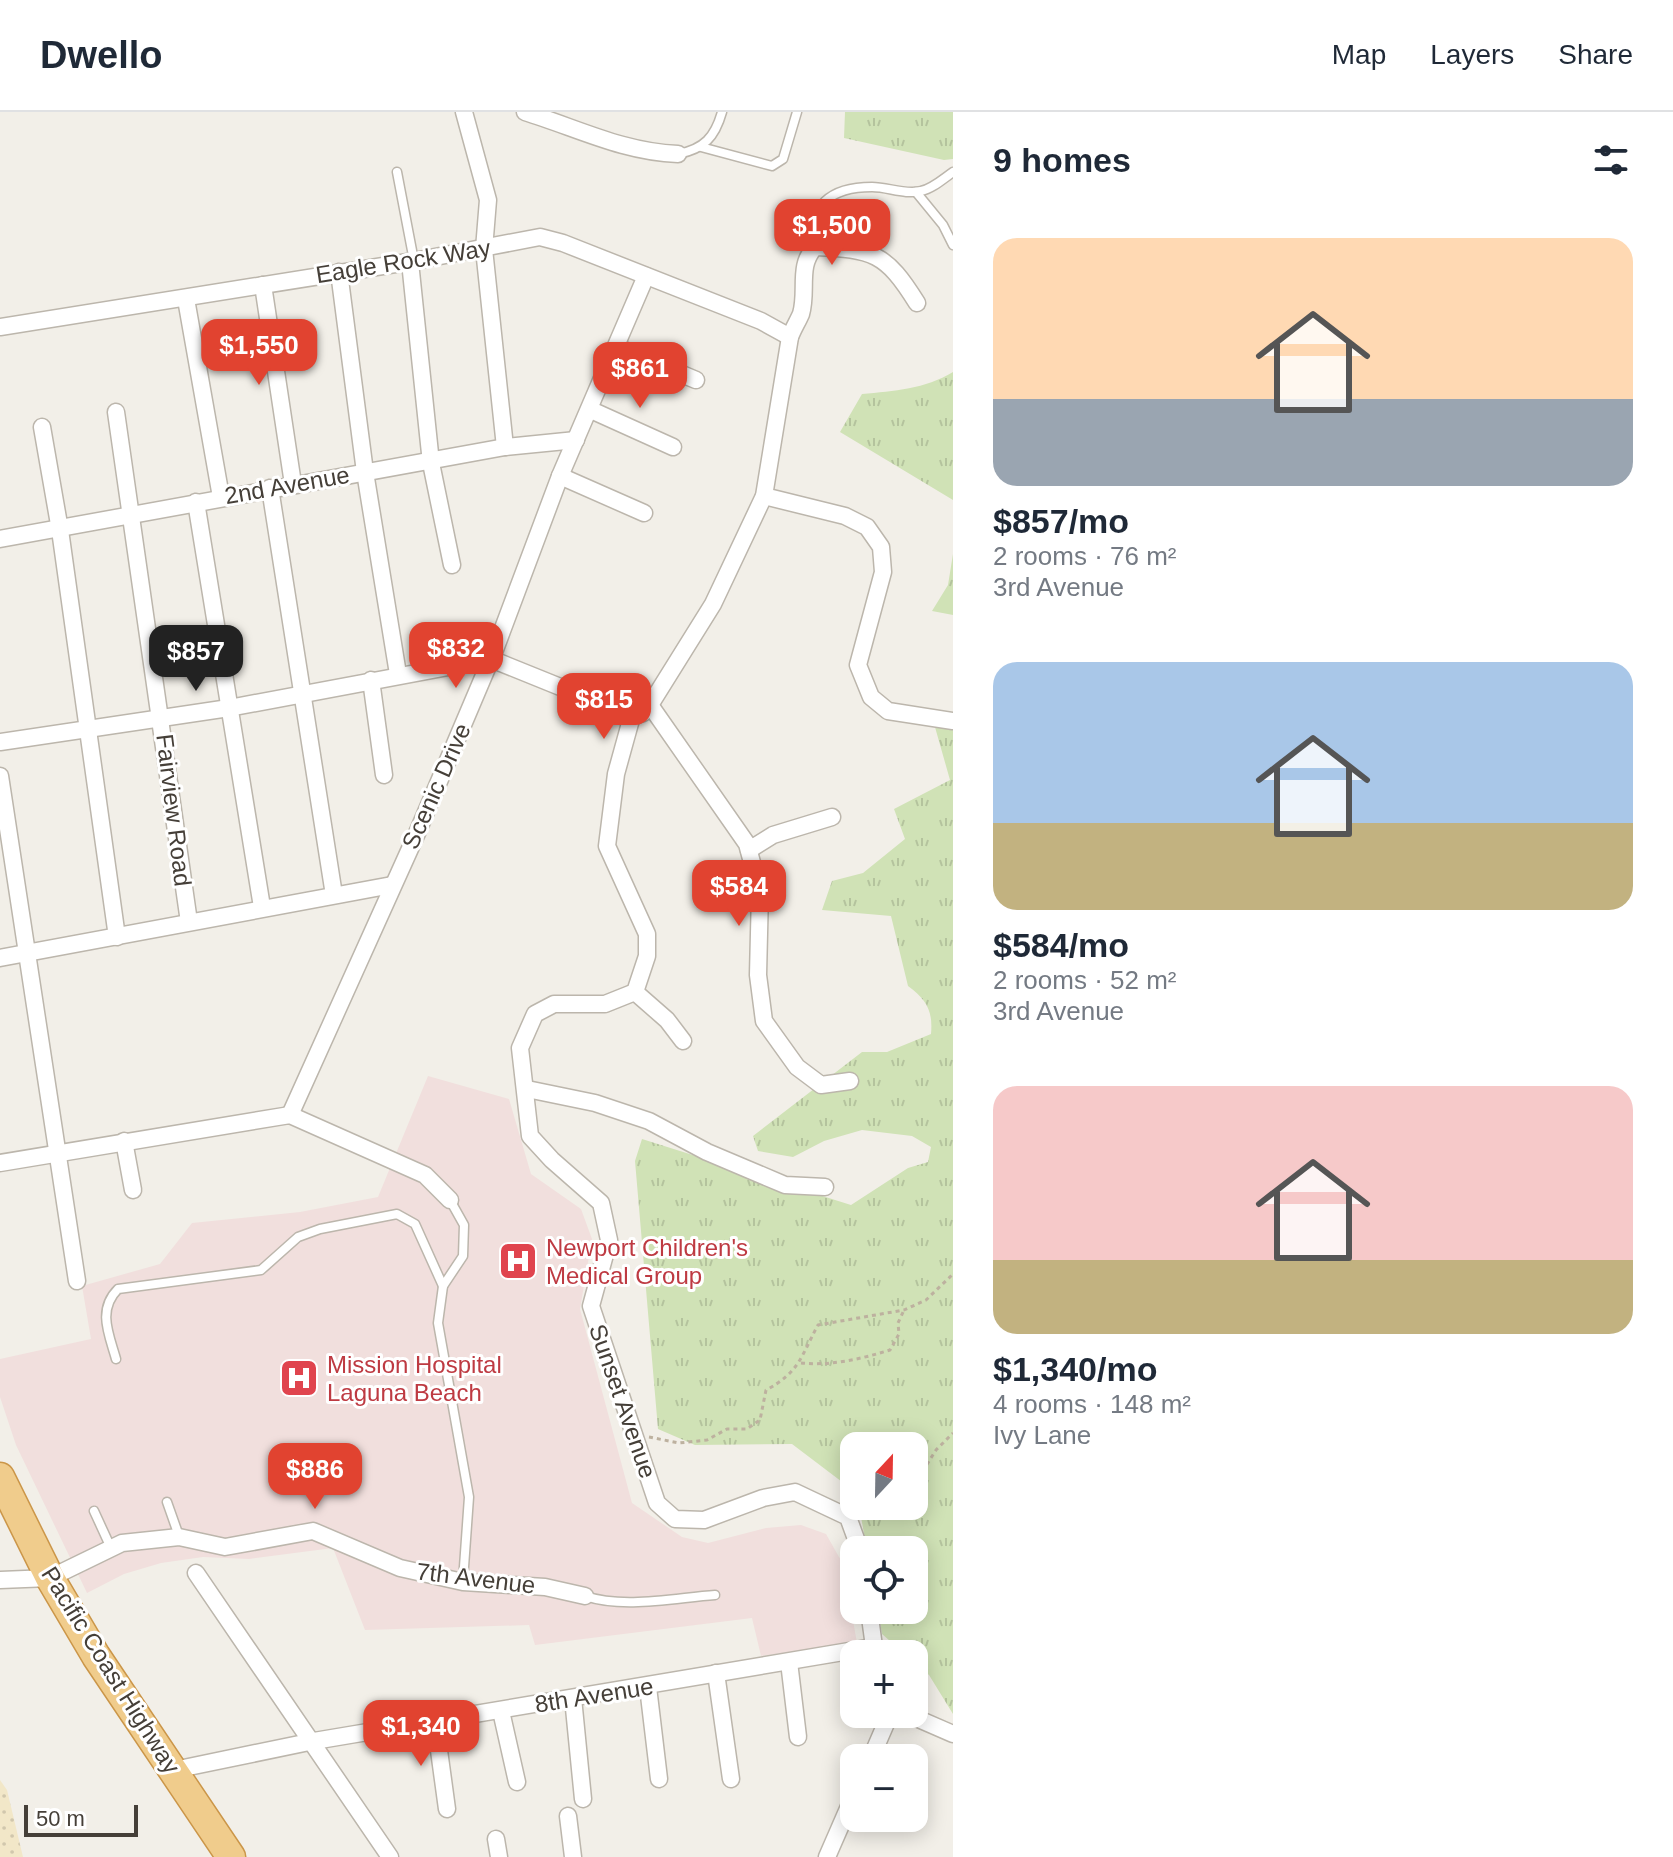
<!DOCTYPE html>
<meta charset="utf-8">
<style>
body{margin:0;font-family:Arial,sans-serif;background:#f6f6f7;color:#1f2937;height:100vh;display:flex;flex-direction:column;font-size:30px;white-space:nowrap}
*{box-sizing:border-box;margin:0}
p{font-size:26px;color:#747a83}
.icon{flex:none;width:44px;height:44px;fill:none;stroke:currentColor;stroke-width:2;stroke-linecap:round;stroke-linejoin:round}
.map{position:relative;flex:1;overflow:hidden}
.panel{display:flex;flex-direction:column;background:#fff;width:720px}
.panel>*{flex:none}
.needle{width:52px;rotate:22deg}
.controls{position:absolute;left:840px;top:1320px;display:grid;gap:16px}
.controls a{display:grid;place-items:center;width:88px;height:88px;border-radius:16px;background:#fff;box-shadow:0 4px 20px #0003;font-size:40px}
.scale{position:absolute;left:24px;bottom:20px;width:114px;box-sizing:border-box;padding-left:8px;border:4px solid #453f38;border-top:0;font-size:22px;line-height:28px;white-space:nowrap;color:#453f38;-webkit-text-stroke:6px #fff;paint-order:stroke}
.price{position:absolute;translate:-50% -68px;padding:0 18px;border-radius:16px;background:#e14330;color:#fff;font-size:26px;line-height:52px;filter:drop-shadow(0 2px 4px #0008)}
.price::after{content:'';position:absolute;left:50%;top:48px;width:24px;height:18px;margin-left:-12px;background:inherit;clip-path:polygon(0 0,100% 0,50% 100%)}
.price.on{background:#222;color:#fff}
ul{padding:0;list-style:none}
li{display:grid;align-content:center;gap:16px;height:424px;padding:0 40px}
li span{display:grid;place-items:center;height:248px;border-radius:24px;color:#555}
li>.icon{margin-inline-start:auto}
span .icon{width:144px;height:144px;fill:#fffc;stroke-width:1}
li b{font-size:34px}
h2{display:flex;justify-content:space-between;align-items:center;height:96px;padding:0 40px;font-size:34px}
header{display:flex;align-items:center;gap:48px;box-sizing:border-box;height:112px;padding:0 40px;background:#fff;border-bottom:2px solid #e0e1e3}
header strong{font-size:38px}
nav{display:flex;gap:44px;margin-inline-start:auto;font-size:28px}
main{display:flex;flex:1;min-height:0}
.map>svg:first-child{display:block}
</style>
<header>
<strong>Dwello</strong>
<nav><a>Map</a><a>Layers</a><a>Share</a></nav>
</header>
<main>
<div class="map">
<svg width="953" height="1745" viewBox="0 0 953 1745">
<defs>
<pattern id="grass-tufts" width="24" height="20" patternUnits="userSpaceOnUse" patternTransform="scale(2)"><rect width="24" height="20" fill="#d0e2b6"/><path d="M3 7l-1-3M5 7V3M7 7l1-3M15 17l-1-3M17 17v-4M19 17l1-3" fill="none" stroke="#b4c39d"/></pattern>
<pattern id="sand-dots" width="8" height="8" patternUnits="userSpaceOnUse" patternTransform="scale(2)"><rect width="8" height="8" fill="#f2e7c8"/><path d="M2 2h.1M6 6h.1" fill="none" stroke="#d1c7ad" stroke-width="1.8" stroke-linecap="round"/></pattern>
</defs>
<rect width="100%" height="100%" fill="#f2efe8"/>
<polygon fill="#f1dfdd" points="428,964 509,987 531,1062 581,1097 592,1127 580,1197 632,1391 682,1425 708,1431 766,1416 801,1413 826,1422 843,1452 857,1531 761,1544 752,1506 535,1533 529,1513 365,1518 333,1436 249,1447 203,1445 161,1451 124,1462 87,1481 16,1333 0,1285 0,1247 91,1227 82,1174 160,1152 192,1111 300,1100 378,1085"/>
<g fill="url(#grass-tufts)">
<polygon points="845,0 953,0 953,47 944,48 844,26"/>
<path d="M 953,260 L 953,388 L 840,320 L 862,282 C 894,279 925,277 953,260 Z"/>
<polygon points="953,442 953,503 932,499 948,473"/>
<path d="M 931,601 L 953,601 L 953,1602 L 929,1563 L 914,1550 L 914,1542 L 905,1542 L 882,1522 L 878,1498 L 914,1498 L 914,1438 L 867,1438 L 859,1394 L 914,1394 L 914,1334 L 854,1334 L 854,1379 L 792,1332 L 695,1333 L 658,1317 L 635,1049 L 642,1027 L 851,1093 L 908,1056 L 928,1050 L 931,1035 L 912,1024 L 862,1018 L 824,1029 L 793,1045 L 758,1039 L 753,1024 L 862,940 L 887,940 L 931,922 C 933,899 927,888 908,874 L 891,804 L 822,798 L 832,769 L 863,761 L 905,727 L 894,697 L 950,668 Z"/>
</g>
<polygon fill="url(#sand-dots)" points="0,1668 7,1678 23,1745 0,1745"/>
<g fill="none" stroke-linecap="round" stroke-linejoin="round">
<g stroke="#bcb6ac" stroke-width="11">
<g id="service">
<polyline points="701,35 772,54 783,47 797,0"/>
<path d="M 678,42 C 704,37 715,25 722,0"/>
<polyline points="397,60 414,149"/>
<polyline points="916,80 943,113 953,133"/>
<path d="M 815,135 C 807,93 831,75 872,75 C 888,75 905,83 921,79 C 932,77 943,67 953,60"/>
<polyline points="450,1088 464,1113 463,1144 443,1174 438,1211 469,1385 463,1469"/>
<path d="M 116,1247 C 109,1222 97,1198 118,1177 L 261,1158 L 298,1125 L 320,1117 L 397,1102 L 415,1112 L 443,1174"/>
<polyline points="167,1390 179,1424"/>
<polyline points="94,1399 111,1436"/>
<path d="M 585,1484 C 624,1497 674,1486 715,1483"/>
</g>
</g>
<g stroke="#bcb6ac" stroke-width="19">
<g id="minor">
<polyline points="464,0 488,88 484,137 505,335"/>
<path d="M 525,0 C 577,16 623,40 678,42"/>
<polyline points="410,150 431,351 452,453"/>
<polyline points="339,160 365,360 398,562"/>
<polyline points="263,173 293,372"/>
<polyline points="186,187 221,385"/>
<polyline points="0,215 414,149 540,125 563,131 761,209 790,225"/>
<polyline points="617,235 696,268"/>
<polyline points="591,298 673,335"/>
<polyline points="116,300 189,810"/>
<polyline points="42,315 60,418 117,825"/>
<polyline points="560,364 644,401"/>
<polyline points="270,376 334,783"/>
<polyline points="764,384 845,404 867,415 881,435 883,460 858,553 871,585 888,599 953,609"/>
<polyline points="196,390 262,795"/>
<polyline points="0,427 505,335 576,328"/>
<polyline points="371,568 384,663"/>
<polyline points="650,593 747,732 760,780 758,863 764,909 797,955 821,973 850,969"/>
<polyline points="0,630 229,596 491,547 632,604"/>
<polyline points="0,664 77,1169"/>
<polyline points="749,738 773,723 832,705"/>
<polyline points="0,846 392,773"/>
<polyline points="635,880 667,908 683,929"/>
<polyline points="527,977 595,991 649,1009 707,1040 785,1073 825,1075"/>
<polyline points="290,1003 418,719 496,535 560,364 646,164"/>
<polyline points="124,1029 133,1078"/>
<polyline points="0,1051 290,1003 425,1063 450,1088"/>
<path d="M 860,1438 L 848,1405 L 795,1380 L 763,1386 L 704,1408 L 675,1407 L 657,1391 L 591,1194 L 609,1128 L 601,1091 L 552,1048 L 530,1024 L 520,936 L 535,902 L 554,892 L 605,892 L 635,880 L 647,844 L 647,822 L 607,734 L 616,662 L 632,604 L 643,601 L 650,593 L 713,492 L 764,384 L 790,225 C 793,217 798,209 801,202 C 808,178 797,154 815,135 C 873,137 886,141 917,191"/>
<polyline points="196,1461 390,1745"/>
<polyline points="0,1468 50,1466 122,1431 179,1425 225,1435 313,1419 400,1456 463,1470 545,1475 585,1484"/>
<polyline points="869,1498 875,1542"/>
<polyline points="789,1550 798,1625"/>
<polyline points="716,1561 731,1667"/>
<polyline points="648,1575 659,1667"/>
<polyline points="573,1586 583,1687"/>
<polyline points="501,1599 517,1670"/>
<polyline points="907,1602 953,1622"/>
<polyline points="435,1609 447,1697"/>
<polyline points="871,1646 890,1602"/>
<polyline points="174,1658 314,1629 873,1535"/>
<polyline points="568,1704 573,1745"/>
<polyline points="496,1727 499,1745"/>
<polyline points="827,1745 854,1683"/>
</g>
</g>
<g stroke="#cb9649" stroke-width="31">
<polyline id="trunk" points="0,1365 50,1466 96,1544 231,1745"/>
</g>
<g stroke="#bdb19f" stroke-width="3" stroke-dasharray="4 4" stroke-linecap="butt">
<path d="M 801,1251 C 831,1254 861,1247 890,1238 L 899,1222 L 898,1211 L 904,1198"/>
<path d="M 649,1325 L 679,1331 L 707,1328 L 727,1317 L 747,1317 L 760,1308 L 766,1278 C 800,1260 801,1244 818,1213 L 904,1198 L 926,1188 L 953,1162"/>
<polyline points="914,1373 936,1338 953,1321"/>
</g>
<use href="#service" stroke="#fff" stroke-width="8"/>
<use href="#minor" stroke="#fff" stroke-width="16"/>
<use href="#trunk" stroke="#f0cc8c" stroke-width="28"/>
</g>
<defs>
<g id="hospital-square" transform="scale(2)"><rect x="-9" y="-9" width="18" height="18" rx="4" fill="#e0444e" stroke="#fff"/><path d="M-5-5h3v3.5h4V-5h3V5h-3V1.5h-4V5h-3Z" fill="#fff"/></g>
</defs>
<g fill-rule="evenodd">
<use href="#hospital-square" x="518" y="1149"/>
<use href="#hospital-square" x="299" y="1266"/>
</g>
<g text-anchor="middle" dominant-baseline="central" stroke-width="6" stroke-linejoin="round" paint-order="stroke">
<g font-size="24" fill="#453f38" stroke="#fff">
<text transform="translate(403 149) rotate(-9)">Eagle Rock Way</text>
<text transform="translate(287 373) rotate(-10)">2nd Avenue</text>
<text transform="translate(436 674) rotate(-66)">Scenic Drive</text>
<text transform="translate(174 698) rotate(83)">Fairview Road</text>
<text transform="translate(623 1289) rotate(71)">Sunset Avenue</text>
<text transform="translate(476 1466) rotate(7)">7th Avenue</text>
<text transform="translate(111 1558) rotate(58)">Pacific Coast Highway</text>
<text transform="translate(594 1583) rotate(-9)">8th Avenue</text>
</g>
<g font-size="24" fill="#be3a42" stroke="#fff" text-anchor="start">
<text x="546" y="1135">Newport Children's<tspan x="546" dy="28">Medical Group</tspan></text>
<text x="327" y="1252">Mission Hospital<tspan x="327" dy="28">Laguna Beach</tspan></text>
</g>
</g>
</svg>
<div class="controls">
<a><svg class="needle" viewBox="-14 -14 28 28"><path d="M0-13l5 13h-10z" fill="#e53935"/><path d="M0 13l5-13h-10z" fill="#747a83"/></svg></a>
<a><svg class="icon" aria-label="locate" viewBox="0 0 24 24"><circle cx="12" cy="12" r="6"/><path d="M12 2v4M12 18v4M2 12h4M18 12h4"/></svg></a>
<a>+</a>
<a>−</a>
</div>
<div class="scale">50 m</div>
<b class="price" style="left:832px;top:155px">$1,500</b>
<b class="price" style="left:259px;top:275px">$1,550</b>
<b class="price" style="left:640px;top:298px">$861</b>
<b class="price" style="left:456px;top:578px">$832</b>
<b class="price on" style="left:196px;top:581px">$857</b>
<b class="price" style="left:604px;top:629px">$815</b>
<b class="price" style="left:739px;top:816px">$584</b>
<b class="price" style="left:315px;top:1399px">$886</b>
<b class="price" style="left:421px;top:1656px">$1,340</b>
</div>
<section class="panel">
<h2>9 homes<svg class="icon" aria-label="filters" viewBox="0 0 24 24"><path d="M4 7h16M4 17h16"/><circle cx="9" cy="7" r="2"/><circle cx="15" cy="17" r="2"/></svg></h2>
<ul>
<li><span style="background:linear-gradient(#ffd9b3 65%,#9aa5b1 0)"><svg class="icon" aria-label="home" viewBox="0 0 24 24"><path d="M3 11l9-7 9 7M6 9v11h12V9"/></svg></span><div><b>$857/mo</b><p>2 rooms · 76 m²</p><p>3rd Avenue</p></div></li>
<li><span style="background:linear-gradient(#a9c7e8 65%,#c2b280 0)"><svg class="icon" aria-label="home" viewBox="0 0 24 24"><path d="M3 11l9-7 9 7M6 9v11h12V9"/></svg></span><div><b>$584/mo</b><p>2 rooms · 52 m²</p><p>3rd Avenue</p></div></li>
<li><span style="background:linear-gradient(#f6c9c9 70%,#c2b280 0)"><svg class="icon" aria-label="home" viewBox="0 0 24 24"><path d="M3 11l9-7 9 7M6 9v11h12V9"/></svg></span><div><b>$1,340/mo</b><p>4 rooms · 148 m²</p><p>Ivy Lane</p></div></li>
</ul>
</section>
</main>
